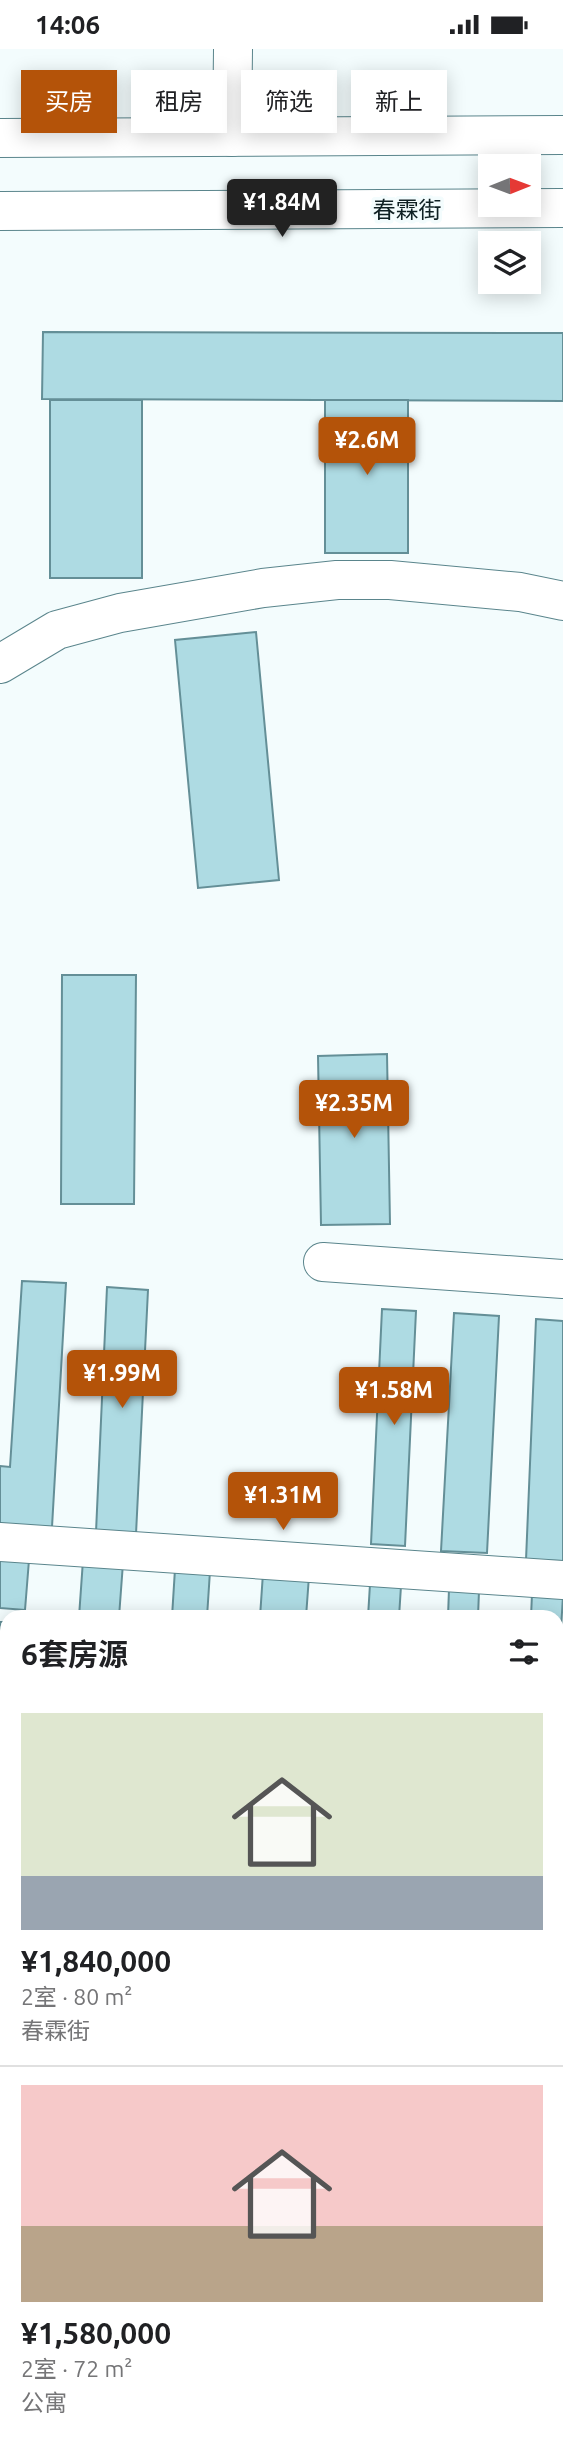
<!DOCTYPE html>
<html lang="zh">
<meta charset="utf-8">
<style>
body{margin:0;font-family:Ubuntu,"Noto Sans SC",sans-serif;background:#f6f6f6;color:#202124;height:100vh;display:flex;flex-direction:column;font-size:26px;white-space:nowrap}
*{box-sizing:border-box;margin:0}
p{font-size:23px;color:#757577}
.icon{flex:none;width:38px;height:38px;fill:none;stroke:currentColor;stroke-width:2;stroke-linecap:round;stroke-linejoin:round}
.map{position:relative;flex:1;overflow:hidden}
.panel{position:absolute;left:0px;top:1561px;width:564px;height:840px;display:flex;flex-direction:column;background:#fff;border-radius:21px 21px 0 0;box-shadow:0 4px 18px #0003}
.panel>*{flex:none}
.guide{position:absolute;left:21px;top:21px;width:522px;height:63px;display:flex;gap:14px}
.needle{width:46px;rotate:89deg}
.tools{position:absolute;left:478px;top:105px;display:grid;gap:14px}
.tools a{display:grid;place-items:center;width:63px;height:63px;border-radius:0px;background:#fff;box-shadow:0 4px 18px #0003;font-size:35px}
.price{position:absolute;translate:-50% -60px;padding:0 16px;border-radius:7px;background:#b45309;color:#fff;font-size:23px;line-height:46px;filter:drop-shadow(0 2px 4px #0008)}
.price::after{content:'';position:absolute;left:50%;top:42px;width:21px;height:16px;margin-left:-10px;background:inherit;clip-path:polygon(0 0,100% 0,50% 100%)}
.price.on{background:#222;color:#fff}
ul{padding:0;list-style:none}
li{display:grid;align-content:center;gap:14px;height:371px;padding:0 21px}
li+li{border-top:2px solid #e0e0e0}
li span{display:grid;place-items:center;height:217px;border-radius:0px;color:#555}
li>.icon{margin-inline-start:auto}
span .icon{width:126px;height:126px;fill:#fffc;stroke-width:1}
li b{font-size:30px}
h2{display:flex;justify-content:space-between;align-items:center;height:84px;padding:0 21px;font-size:30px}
.chip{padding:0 24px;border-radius:0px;background:#fff;box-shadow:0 4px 18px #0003;font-size:24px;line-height:63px}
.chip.on{background:#b45309;color:#fff}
.status{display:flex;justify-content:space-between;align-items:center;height:49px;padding:0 35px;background:#fff;direction:ltr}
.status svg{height:19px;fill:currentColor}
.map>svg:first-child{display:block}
</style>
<div class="status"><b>14:06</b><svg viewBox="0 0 49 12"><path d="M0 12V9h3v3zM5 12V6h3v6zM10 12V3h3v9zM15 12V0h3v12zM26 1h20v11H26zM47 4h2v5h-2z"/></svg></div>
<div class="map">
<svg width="563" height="2401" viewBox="0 0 563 2401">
<rect width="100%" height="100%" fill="#f3fcfd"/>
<g fill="#aedbe3" stroke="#648f97" stroke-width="2">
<polygon points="43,283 563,284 563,352 42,350"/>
<rect x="50" y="351" width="92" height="178"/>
<rect x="325" y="351" width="83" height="153"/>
<polygon points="256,583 279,831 198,839 175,591"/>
<polygon points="62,926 136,926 134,1155 61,1155"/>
<polygon points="387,1005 390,1175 321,1176 318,1007"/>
<polygon points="22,1232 66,1234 52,1478 0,1475 0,1417 10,1418"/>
<polygon points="107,1238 148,1241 136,1485 96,1483"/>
<polygon points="382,1260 416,1262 405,1497 371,1495"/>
<polygon points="454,1264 499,1267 487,1504 441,1502"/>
<polygon points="536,1270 563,1272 563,1512 526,1511"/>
<polygon points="0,1509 29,1511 25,1561 0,1559"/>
<polygon points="83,1511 123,1514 119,1568 79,1568"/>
<polygon points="175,1520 210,1522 207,1568 172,1568"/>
<polygon points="263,1524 309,1527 306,1568 260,1568"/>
<polygon points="370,1535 401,1537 399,1568 368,1568"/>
<polygon points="449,1540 479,1542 478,1568 448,1568"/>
<polygon points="532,1545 563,1547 556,1661 556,1568 531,1568"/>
<polygon points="0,1573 7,1573 7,1758 0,1850"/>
</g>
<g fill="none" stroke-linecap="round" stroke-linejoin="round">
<g stroke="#5a858c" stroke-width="40">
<g id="minor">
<polyline points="232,88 233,0"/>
<polyline points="0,615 57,581 120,564 263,539 337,531 390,531 520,543 563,552"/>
<polyline points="323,1213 563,1230"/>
<polyline points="0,1493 563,1531"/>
</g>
</g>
<g stroke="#5a858c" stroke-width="40">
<g id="major">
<polyline points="0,89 563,86"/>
<polyline points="0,162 563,159"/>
<polyline points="556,2390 563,2390"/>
<polyline points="408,2401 505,2394"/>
</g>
</g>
<use href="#minor" stroke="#fff" stroke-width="38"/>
<use href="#major" stroke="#fff" stroke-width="38"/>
</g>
<g text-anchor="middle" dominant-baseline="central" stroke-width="7" stroke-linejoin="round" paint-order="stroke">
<g font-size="23" fill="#0f2023" stroke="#f3fcfd">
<text x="407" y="160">春霖街</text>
</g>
</g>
</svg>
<div class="tools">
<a><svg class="needle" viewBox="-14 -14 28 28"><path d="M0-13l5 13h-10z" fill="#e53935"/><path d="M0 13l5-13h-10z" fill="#757577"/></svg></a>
<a><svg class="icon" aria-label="layers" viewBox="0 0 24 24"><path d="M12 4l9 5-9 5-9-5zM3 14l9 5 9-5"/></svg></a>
</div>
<b class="price on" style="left:282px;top:190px">¥1.84M</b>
<b class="price" style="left:367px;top:428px">¥2.6M</b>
<b class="price" style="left:354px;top:1091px">¥2.35M</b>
<b class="price" style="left:122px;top:1361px">¥1.99M</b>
<b class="price" style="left:394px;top:1378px">¥1.58M</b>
<b class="price" style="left:283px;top:1483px">¥1.31M</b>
<div class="guide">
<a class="chip on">买房</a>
<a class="chip">租房</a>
<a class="chip">筛选</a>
<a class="chip">新上</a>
</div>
<section class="panel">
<h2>6套房源<svg class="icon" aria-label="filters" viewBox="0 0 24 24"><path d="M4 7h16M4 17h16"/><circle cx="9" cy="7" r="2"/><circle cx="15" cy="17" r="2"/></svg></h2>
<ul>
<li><span style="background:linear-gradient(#dfe7d0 75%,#9aa5b1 0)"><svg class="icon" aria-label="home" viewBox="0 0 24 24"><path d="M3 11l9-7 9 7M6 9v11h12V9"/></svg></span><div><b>¥1,840,000</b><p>2室 · 80 m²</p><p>春霖街</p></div></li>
<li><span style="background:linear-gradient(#f6c9c9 65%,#b9a48a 0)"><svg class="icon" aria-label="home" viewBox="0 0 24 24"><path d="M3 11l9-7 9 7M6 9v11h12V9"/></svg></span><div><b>¥1,580,000</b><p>2室 · 72 m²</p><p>公寓</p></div></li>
</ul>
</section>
</div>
